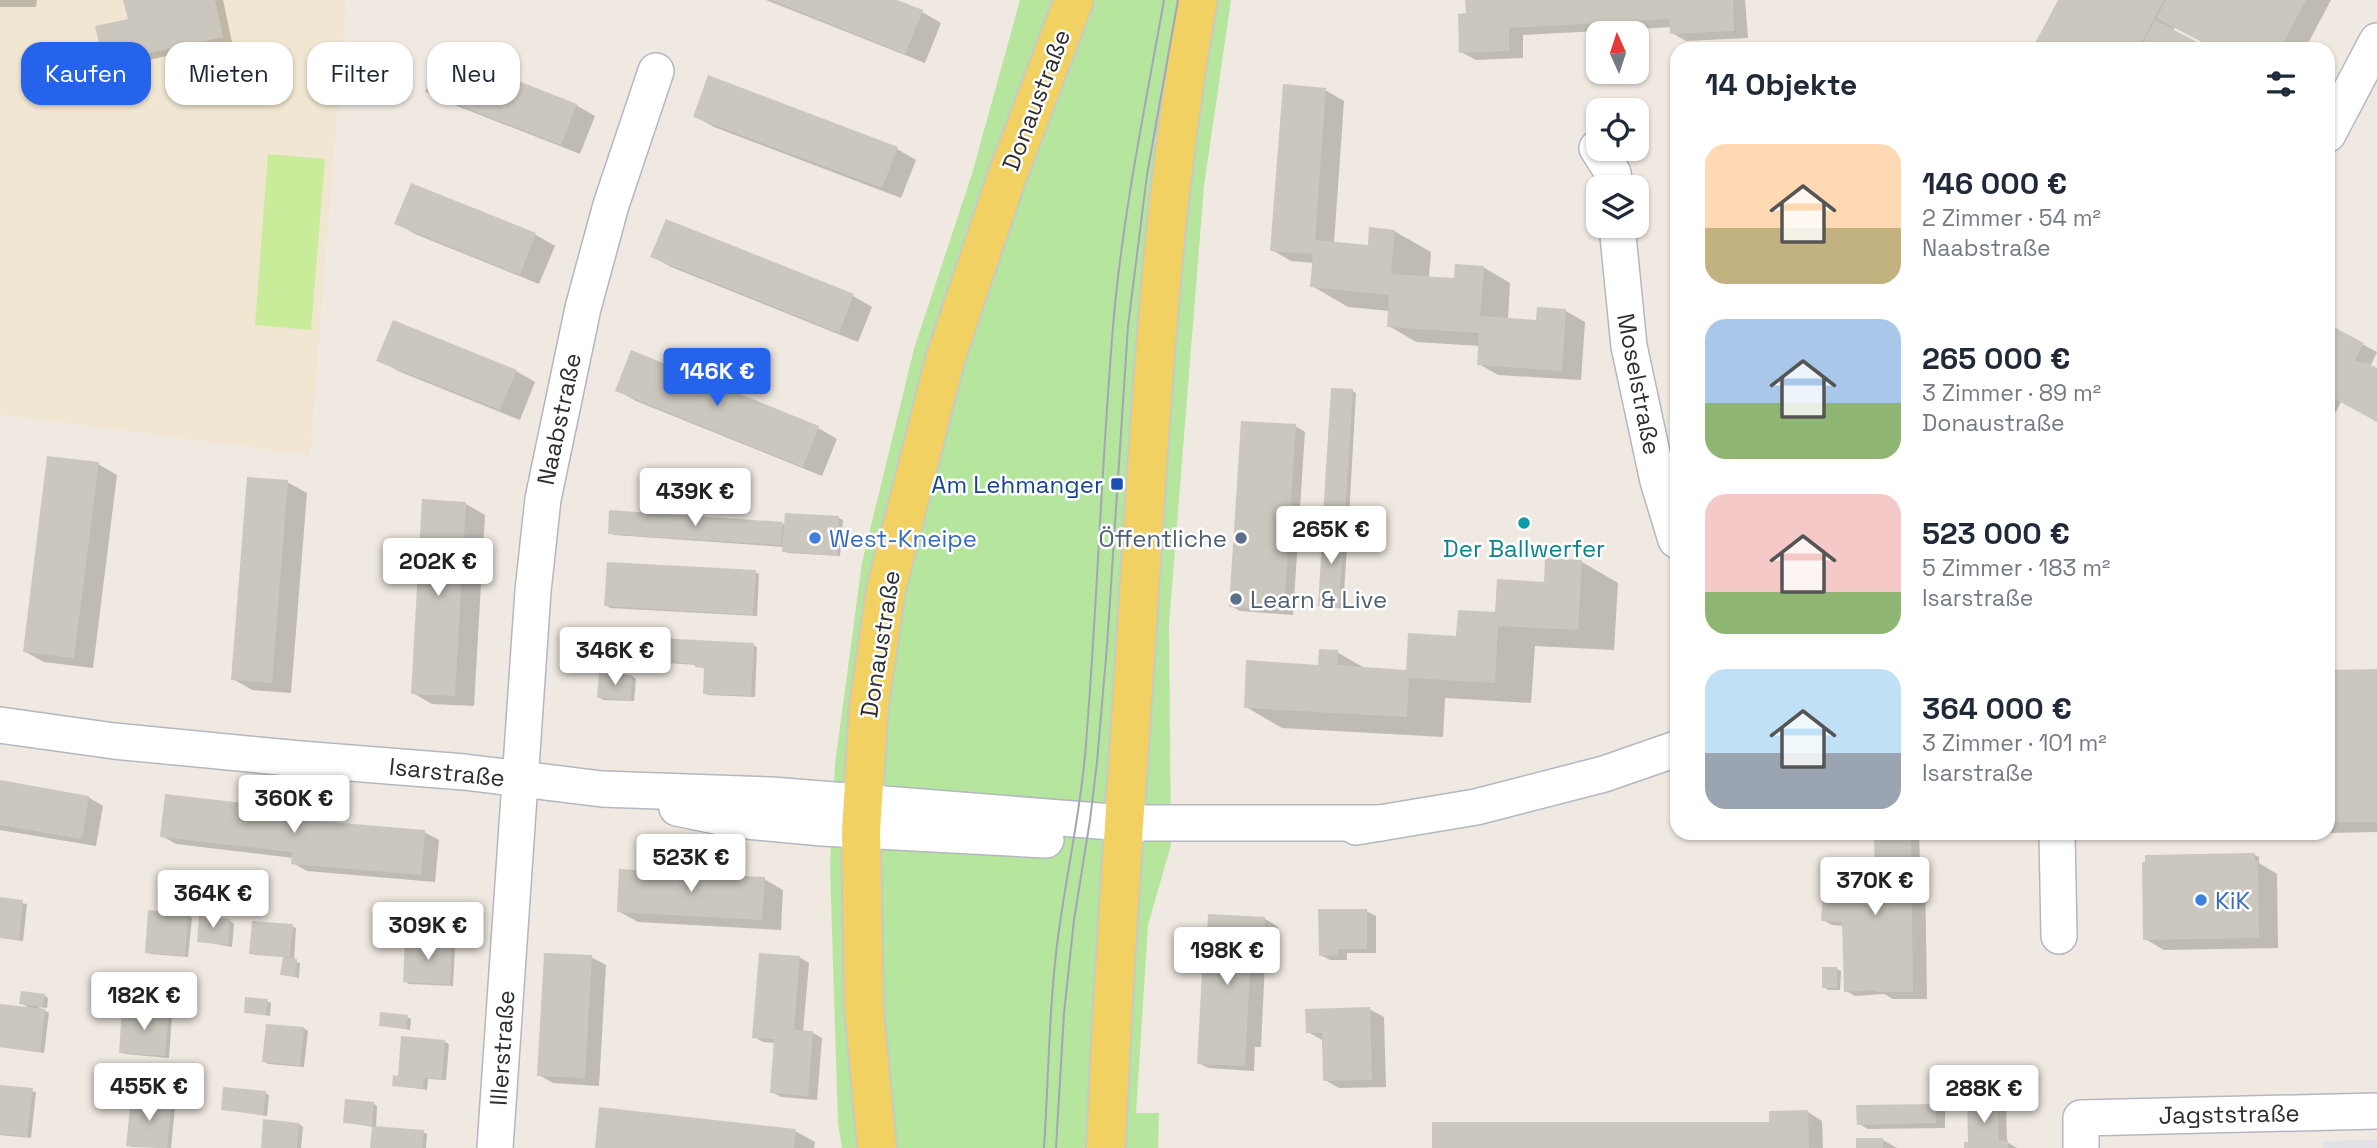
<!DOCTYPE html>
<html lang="de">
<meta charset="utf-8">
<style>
body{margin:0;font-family:"Space Grotesk",sans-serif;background:#f2f2f3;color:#1f2937;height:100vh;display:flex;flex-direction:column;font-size:26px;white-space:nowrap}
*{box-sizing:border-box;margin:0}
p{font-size:23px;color:#747a83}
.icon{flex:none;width:38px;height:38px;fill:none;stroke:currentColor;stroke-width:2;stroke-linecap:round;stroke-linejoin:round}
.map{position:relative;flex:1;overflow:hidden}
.sheet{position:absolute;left:1670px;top:42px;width:665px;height:798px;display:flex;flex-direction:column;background:#fff;border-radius:21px;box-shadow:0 2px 5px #0004}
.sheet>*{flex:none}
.hud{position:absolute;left:21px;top:42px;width:665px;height:63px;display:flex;gap:14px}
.needle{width:46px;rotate:357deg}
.tools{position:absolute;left:1586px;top:21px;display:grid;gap:14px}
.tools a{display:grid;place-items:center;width:63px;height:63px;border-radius:14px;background:#fff;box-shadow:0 2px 5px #0004;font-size:35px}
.price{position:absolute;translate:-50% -60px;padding:0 16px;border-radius:7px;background:#fff;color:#222;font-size:23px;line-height:46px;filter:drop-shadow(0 2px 4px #0008)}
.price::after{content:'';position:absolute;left:50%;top:42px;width:21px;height:16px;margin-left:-10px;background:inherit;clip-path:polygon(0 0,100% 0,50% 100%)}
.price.current{background:#2563eb;color:#fff}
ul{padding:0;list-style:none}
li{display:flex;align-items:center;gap:21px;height:175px;padding:0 35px}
li span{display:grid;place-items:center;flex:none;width:196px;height:140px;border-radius:21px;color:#555}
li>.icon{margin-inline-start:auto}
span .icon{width:84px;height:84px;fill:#fffc;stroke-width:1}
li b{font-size:30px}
h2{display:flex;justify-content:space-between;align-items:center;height:84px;padding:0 35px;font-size:30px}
.tag{padding:0 24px;border-radius:21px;background:#fff;box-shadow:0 2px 5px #0004;font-size:24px;line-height:63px}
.tag.current{background:#2563eb;color:#fff}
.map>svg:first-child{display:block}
</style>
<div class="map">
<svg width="2377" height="1148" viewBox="0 0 2377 1148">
<rect width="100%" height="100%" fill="#efe9e1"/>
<polygon fill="#e3e1e8" points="2377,1140 2377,1148 2323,1148 2323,1141"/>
<polygon fill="#f0e6d1" points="0,0 346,0 310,455 0,414"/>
<polygon fill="#b6e59e" points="1020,0 1231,0 1204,186 1169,624 1171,845 1148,925 1136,1113 1159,1113 1158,1148 842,1148 838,1122 830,867 835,764 862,563 914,349 972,174"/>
<polygon fill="#c9ec9a" points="268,154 325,159 311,330 255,325"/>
<g fill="#0003">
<polygon points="0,0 37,0 36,7 0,7"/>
<polygon points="125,0 223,0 232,42 115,67 105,62 130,20"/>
<polygon points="766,0 892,0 922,12 941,23 925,63"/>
<polygon points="1467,0 1745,0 1748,38 1686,41 1672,33 1672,27 1523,35 1523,58 1476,60 1461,52 1468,15"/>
<polygon points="2060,0 2331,0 2305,49 2217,49 2175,27 2173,31 2206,49 2034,49"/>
<polygon points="1325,90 1344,101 1334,243 1369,247 1394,231 1431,252 1429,278 1456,279 1483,267 1510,283 1508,320 1538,321 1566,311 1585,322 1581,380 1498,375 1479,364 1480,346 1416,342 1389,326 1390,311 1348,307 1312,286 1314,263 1291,261 1272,250"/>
<polygon points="427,91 576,105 595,116 580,154 447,102"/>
<polygon points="695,116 897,149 916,160 901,198 714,127"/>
<polygon points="412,185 536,235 555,246 539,284 415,234 396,223"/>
<polygon points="666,221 853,296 872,307 858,342 671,267 652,256"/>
<polygon points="2328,326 2377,352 2370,367 2377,370 2377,420 2341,402 2328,427"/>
<polygon points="632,353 818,428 837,439 822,476 636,401 617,390"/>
<polygon points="379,360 516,371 535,382 520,420 398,371"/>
<polygon points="1352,391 1356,393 1349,517 1329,516 1325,514"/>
<polygon points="1295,426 1305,432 1293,615 1240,611 1231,606"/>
<polygon points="98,464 117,475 93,668 44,662 24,651"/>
<polygon points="287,482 307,493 291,693 252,690 233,679"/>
<polygon points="466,504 485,515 474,706 432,704 413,693"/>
<polygon points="839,518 843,520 840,556 788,553 784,551 784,547 614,535 610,533 782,523 786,525"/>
<polygon points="1325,526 1348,530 1343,609 1320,605"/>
<polygon points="1582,562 1618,583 1614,650 1535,646 1531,703 1445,698 1443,737 1282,728 1246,707 1320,667 1337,652 1366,669 1408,671 1458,637"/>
<polygon points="755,572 759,574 757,616 610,608 606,605"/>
<polygon points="753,645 757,647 755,697 708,695 704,693 705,669 697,665 606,659 602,657"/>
<polygon points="2328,671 2377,671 2377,832 2328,833"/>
<polygon points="632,676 636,679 634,701 603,700 599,697"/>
<polygon points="0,782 88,797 103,806 96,846 0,830"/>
<polygon points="295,811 310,819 309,822 424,832 439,840 435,882 307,871 293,863 293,858 176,844 162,836"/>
<polygon points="1876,833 1919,833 1920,860 1925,863 1927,999 1893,999 1884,994 1855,996 1846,991 1844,926 1832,925 1823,920 1873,870 1877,872"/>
<polygon points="2255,855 2259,857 2259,863 2277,874 2278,948 2164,950 2145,939"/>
<polygon points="764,879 783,890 781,930 638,922 618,911"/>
<polygon points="0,899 27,904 23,941 0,938"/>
<polygon points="1366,911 1376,916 1376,953 1347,953 1347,960 1330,960 1320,955"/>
<polygon points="188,915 192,918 188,957 151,954 147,952"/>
<polygon points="1264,918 1278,927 1277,962 1265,962 1261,1047 1255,1047 1254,1071 1208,1068 1199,1063"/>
<polygon points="408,920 412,923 411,937 380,932"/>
<polygon points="230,921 234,924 232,947 199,941"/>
<polygon points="292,926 296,928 294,961 300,963 299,978 282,974 284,957 255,955 251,953"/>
<polygon points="451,945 455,947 453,986 409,984 405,981"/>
<polygon points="591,957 606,965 599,1086 553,1083 539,1075"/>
<polygon points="799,957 809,963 803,1032 813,1033 822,1038 817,1100 781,1097 772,1092 776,1043 763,1042 754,1037"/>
<polygon points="1837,969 1841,971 1840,990 1828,990 1824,987"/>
<polygon points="44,995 48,998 47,1008 38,1007 49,1013 44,1053 0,1047 0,1005 31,1009 21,1003"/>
<polygon points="267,1001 271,1003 270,1016 246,1012"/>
<polygon points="1369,1009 1384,1017 1386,1087 1339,1088 1325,1080 1322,1040 1308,1032"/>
<polygon points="168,1014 172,1016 169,1058 125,1054 120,1052"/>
<polygon points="407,1017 411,1019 410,1030 381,1025"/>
<polygon points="303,1028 308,1031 304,1067 268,1064 264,1061"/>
<polygon points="403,1038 445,1042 449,1044 446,1080 428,1079 427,1090 394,1085 399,1078"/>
<polygon points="161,1068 166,1070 162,1103 175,1106 171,1148 132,1147 128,1145 147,1101 138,1096"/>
<polygon points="0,1086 36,1092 31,1138 0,1135"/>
<polygon points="265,1093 269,1095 267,1116 222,1109"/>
<polygon points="1997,1101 2006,1106 2007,1142 2017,1148 1966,1148"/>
<polygon points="373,1103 377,1106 376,1128 423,1132 427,1134 426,1148 372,1148 373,1127 345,1122"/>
<polygon points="1936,1106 1945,1111 1945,1128 1868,1129 1859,1124"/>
<polygon points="1808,1112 1822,1121 1823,1148 1434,1148 1771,1124"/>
<polygon points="299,1124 303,1127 301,1148 262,1148"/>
<polygon points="795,1131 815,1142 814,1148 597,1148"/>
<polygon points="1883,1140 1897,1148 1858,1148"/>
</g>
<g fill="#cbc7bf">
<polygon points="123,0 215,0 223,37 104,63 95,26 128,19"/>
<polygon points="771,0 897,0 923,10 905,54"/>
<polygon points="1465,0 1733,0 1734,31 1670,34 1669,19 1509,28 1509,51 1459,53 1458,14 1466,13"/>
<polygon points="2058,0 2164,0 2138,49 2032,49"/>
<polygon points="2166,0 2306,0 2280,49 2215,49 2156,18"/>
<polygon points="2155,20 2197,42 2193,49 2140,49"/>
<polygon points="441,51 577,104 561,145 425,92"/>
<polygon points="708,75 898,147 882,188 693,117"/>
<polygon points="1283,84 1326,88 1315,240 1368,245 1369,227 1395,230 1391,274 1454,278 1455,264 1484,266 1480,316 1536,320 1537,307 1566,309 1562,371 1477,365 1479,333 1387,327 1389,295 1310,287 1313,254 1270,251"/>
<polygon points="411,183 536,233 520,275 394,224"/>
<polygon points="666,219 854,294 839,333 650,257"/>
<polygon points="393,320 517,370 500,410 376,361"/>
<polygon points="2328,324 2364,343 2355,360 2362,363 2363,361 2377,368 2377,422 2328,395"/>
<polygon points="631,350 819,426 803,467 615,391"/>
<polygon points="1331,388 1353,389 1345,516 1323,515"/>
<polygon points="1241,421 1296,424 1284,610 1229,607"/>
<polygon points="47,456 99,462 74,658 23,652"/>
<polygon points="247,477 288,480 272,683 231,680"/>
<polygon points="422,499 466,502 455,696 411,694"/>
<polygon points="609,510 783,522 781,545 608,534"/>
<polygon points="785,513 839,516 837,555 782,552"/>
<polygon points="1323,525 1344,526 1339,607 1318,606"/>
<polygon points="1545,558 1582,560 1578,630 1498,626 1495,683 1409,678 1407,717 1244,708 1246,660 1318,665 1319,649 1338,650 1337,665 1406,670 1408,633 1456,636 1458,610 1495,612 1497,579 1544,582"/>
<polygon points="607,562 756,570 753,615 604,606"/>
<polygon points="601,635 754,643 751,696 703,694 704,668 695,667 695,664 600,658"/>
<polygon points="2377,669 2377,822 2328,822 2328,670"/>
<polygon points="599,673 632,675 631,700 597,698"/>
<polygon points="0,780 89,796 82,839 0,825"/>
<polygon points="165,794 296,809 295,819 425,830 421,875 291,864 292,852 160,837"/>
<polygon points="1874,833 1911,833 1913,992 1877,992 1876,990 1844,992 1842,922 1821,921 1825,866 1873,868 1875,889"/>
<polygon points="2255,853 2255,861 2258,861 2259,938 2143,940 2142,862 2145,862 2145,855"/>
<polygon points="619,869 765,877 762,920 617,912"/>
<polygon points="0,897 23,900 19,940 0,938"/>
<polygon points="1318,909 1367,909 1367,949 1338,949 1338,955 1319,956"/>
<polygon points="148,910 188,914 185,956 145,953"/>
<polygon points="1208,914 1265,917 1263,955 1251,954 1245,1066 1197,1064 1204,936 1207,936"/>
<polygon points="199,916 230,919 228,945 197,942"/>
<polygon points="379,916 409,919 407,936 378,933"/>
<polygon points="252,921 293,924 290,957 249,954"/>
<polygon points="405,940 452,943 450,985 403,982"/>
<polygon points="544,953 592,955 585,1078 537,1076"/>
<polygon points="759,953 800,956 794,1030 813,1031 808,1096 770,1093 774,1039 752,1038"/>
<polygon points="283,957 297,959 295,977 280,975"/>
<rect x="1822" y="967" width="15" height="21"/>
<polygon points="21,991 45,994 43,1007 19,1004"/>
<polygon points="245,997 268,999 266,1015 244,1013"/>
<polygon points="0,1004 45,1009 40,1052 0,1047"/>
<polygon points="1370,1007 1372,1080 1323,1081 1322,1033 1306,1033 1305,1009"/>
<polygon points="122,1008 169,1012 165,1056 119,1053"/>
<polygon points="380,1012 408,1015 406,1029 379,1026"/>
<polygon points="266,1024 304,1027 300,1066 262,1062"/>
<polygon points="401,1036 445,1040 442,1079 424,1078 423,1089 392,1086 393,1075 398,1076"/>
<polygon points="140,1064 162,1066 158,1099 136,1097"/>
<polygon points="0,1085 33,1088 27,1137 0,1134"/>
<polygon points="223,1087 266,1091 263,1115 221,1110"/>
<polygon points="131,1098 172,1102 167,1148 126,1146"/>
<polygon points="345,1099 374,1102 372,1126 424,1130 422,1148 370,1148 372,1126 343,1123"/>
<polygon points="1997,1099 1999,1141 2008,1140 2008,1148 1964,1148 1964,1142 1968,1142 1967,1100"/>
<polygon points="1936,1104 1936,1123 1857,1125 1856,1105"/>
<polygon points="599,1107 796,1129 794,1148 595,1148"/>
<polygon points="1808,1110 1809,1148 1432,1148 1432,1122 1769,1122 1769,1111"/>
<polygon points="263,1119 299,1123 297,1148 261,1148"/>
<rect x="1856" y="1138" width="27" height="10"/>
</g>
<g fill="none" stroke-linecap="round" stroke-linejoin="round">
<g stroke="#b4b7c1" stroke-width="38">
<g id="minor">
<polyline points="2328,134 2377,41"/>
<polyline points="1597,148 1613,173 1615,187"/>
<polyline points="1617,226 1629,346 1658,481 1676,540"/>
<polyline points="0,725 114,741 300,759 464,772 602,789 771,795 1124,823 1380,823"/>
<polyline points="677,808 735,820 822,828 1046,840"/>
<polyline points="1356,827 1476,807 1604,774 1676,749"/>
<polyline points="2057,833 2059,936"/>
<polyline points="495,1148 533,591 543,499 583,308 611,205 656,71"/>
<polyline points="2081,1148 2081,1118 2377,1111"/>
</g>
</g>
<g stroke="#c9c9c9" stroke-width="42">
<g id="major">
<polyline points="877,1148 864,1008 861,831 869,705 886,590 945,360 1006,179 1074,0"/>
<path d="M 1106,1148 C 1113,963 1128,778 1139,593 C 1152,395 1162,196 1198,0"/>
</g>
</g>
<use href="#minor" stroke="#fff" stroke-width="35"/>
<use href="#major" stroke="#f2d163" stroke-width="38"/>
<g stroke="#a3a6b8" stroke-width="2">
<path d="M 1044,1148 C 1049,1071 1049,992 1061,916 C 1069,863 1080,810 1085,756 C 1097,613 1101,470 1113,327 C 1122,217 1145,108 1164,0"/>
<polyline points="1056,1148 1064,1013 1074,920 1090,820 1097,762 1107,646 1128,326 1147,175 1178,0"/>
</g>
</g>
<rect fill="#1a4fb4" stroke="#fff" stroke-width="2.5" x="1110" y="477" width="14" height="14" rx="3.5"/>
<circle fill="#0f9aa8" stroke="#fff" stroke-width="2.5" cx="1524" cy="523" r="7"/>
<g fill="#3f7fe0" stroke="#fff" stroke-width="2.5">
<circle cx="815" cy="538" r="7"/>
<circle cx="2201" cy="900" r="7"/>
</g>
<g fill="#5c6f8a" stroke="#fff" stroke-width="2.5">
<circle cx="1241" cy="538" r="7"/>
<circle cx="1236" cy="599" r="7"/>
</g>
<g text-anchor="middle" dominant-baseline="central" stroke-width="5" stroke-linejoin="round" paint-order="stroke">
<g font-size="24" fill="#2e2e2e" stroke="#fff">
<text transform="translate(1036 100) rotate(-69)">Donaustraße</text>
<text transform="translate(1639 384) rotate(79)">Moselstraße</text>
<text transform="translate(559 419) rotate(-78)">Naabstraße</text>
<text transform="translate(880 644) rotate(-81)">Donaustraße</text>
<text transform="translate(447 772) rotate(6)">Isarstraße</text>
<text transform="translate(502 1048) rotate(-86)">Illerstraße</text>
<text transform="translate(2229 1114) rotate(-1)">Jagststraße</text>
</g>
<g font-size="24" fill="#164399" stroke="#fff" text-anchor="end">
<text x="1103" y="484">Am Lehmanger</text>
</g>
<g font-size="24" fill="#366cbe" stroke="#fff" text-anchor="start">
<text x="829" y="538">West-Kneipe</text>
<text x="2215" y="900">KiK</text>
</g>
<g font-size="24" fill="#4e5e75" stroke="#fff" text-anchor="end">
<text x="1227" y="538">Öffentliche</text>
<text x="1250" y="599" text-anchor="start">Learn &amp; Live</text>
</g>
<g font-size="24" fill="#0d838f" stroke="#fff">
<text x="1524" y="548">Der Ballwerfer</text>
</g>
</g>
</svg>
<div class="tools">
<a><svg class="needle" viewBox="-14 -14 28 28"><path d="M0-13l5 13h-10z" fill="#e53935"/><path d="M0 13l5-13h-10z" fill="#747a83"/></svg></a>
<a><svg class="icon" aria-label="locate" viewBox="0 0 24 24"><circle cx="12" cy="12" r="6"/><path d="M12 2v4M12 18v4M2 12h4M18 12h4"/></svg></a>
<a><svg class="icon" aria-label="layers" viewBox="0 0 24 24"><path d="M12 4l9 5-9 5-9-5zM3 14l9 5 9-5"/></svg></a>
</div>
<b class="price current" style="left:717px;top:408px">146K €</b>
<b class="price" style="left:695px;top:528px">439K €</b>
<b class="price" style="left:1331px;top:566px">265K €</b>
<b class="price" style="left:438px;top:598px">202K €</b>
<b class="price" style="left:615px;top:687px">346K €</b>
<b class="price" style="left:294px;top:835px">360K €</b>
<b class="price" style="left:691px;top:894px">523K €</b>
<b class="price" style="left:1875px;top:917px">370K €</b>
<b class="price" style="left:213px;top:930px">364K €</b>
<b class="price" style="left:428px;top:962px">309K €</b>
<b class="price" style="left:1227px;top:987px">198K €</b>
<b class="price" style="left:144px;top:1032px">182K €</b>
<b class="price" style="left:149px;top:1123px">455K €</b>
<b class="price" style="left:1984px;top:1125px">288K €</b>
<div class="hud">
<a class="tag current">Kaufen</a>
<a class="tag">Mieten</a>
<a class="tag">Filter</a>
<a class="tag">Neu</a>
</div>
<section class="sheet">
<h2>14 Objekte<svg class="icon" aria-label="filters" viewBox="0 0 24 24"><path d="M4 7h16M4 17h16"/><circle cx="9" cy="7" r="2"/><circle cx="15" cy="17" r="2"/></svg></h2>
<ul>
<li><span style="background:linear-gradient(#ffd9b3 60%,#c2b280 0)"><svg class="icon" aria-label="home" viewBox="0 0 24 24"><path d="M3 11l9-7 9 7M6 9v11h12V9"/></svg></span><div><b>146 000 €</b><p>2 Zimmer · 54 m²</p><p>Naabstraße</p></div></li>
<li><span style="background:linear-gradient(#a9c7e8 60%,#8fb573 0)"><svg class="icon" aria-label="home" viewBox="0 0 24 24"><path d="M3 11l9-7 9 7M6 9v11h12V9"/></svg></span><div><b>265 000 €</b><p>3 Zimmer · 89 m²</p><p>Donaustraße</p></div></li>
<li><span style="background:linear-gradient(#f6c9c9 70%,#8fb573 0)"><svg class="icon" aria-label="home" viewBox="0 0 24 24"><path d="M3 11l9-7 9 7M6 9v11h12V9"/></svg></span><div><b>523 000 €</b><p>5 Zimmer · 183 m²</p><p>Isarstraße</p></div></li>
<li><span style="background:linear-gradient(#bfe0f5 60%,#9aa5b1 0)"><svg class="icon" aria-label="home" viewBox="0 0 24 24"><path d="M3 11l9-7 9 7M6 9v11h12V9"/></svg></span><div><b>364 000 €</b><p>3 Zimmer · 101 m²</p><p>Isarstraße</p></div></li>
</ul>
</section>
</div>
